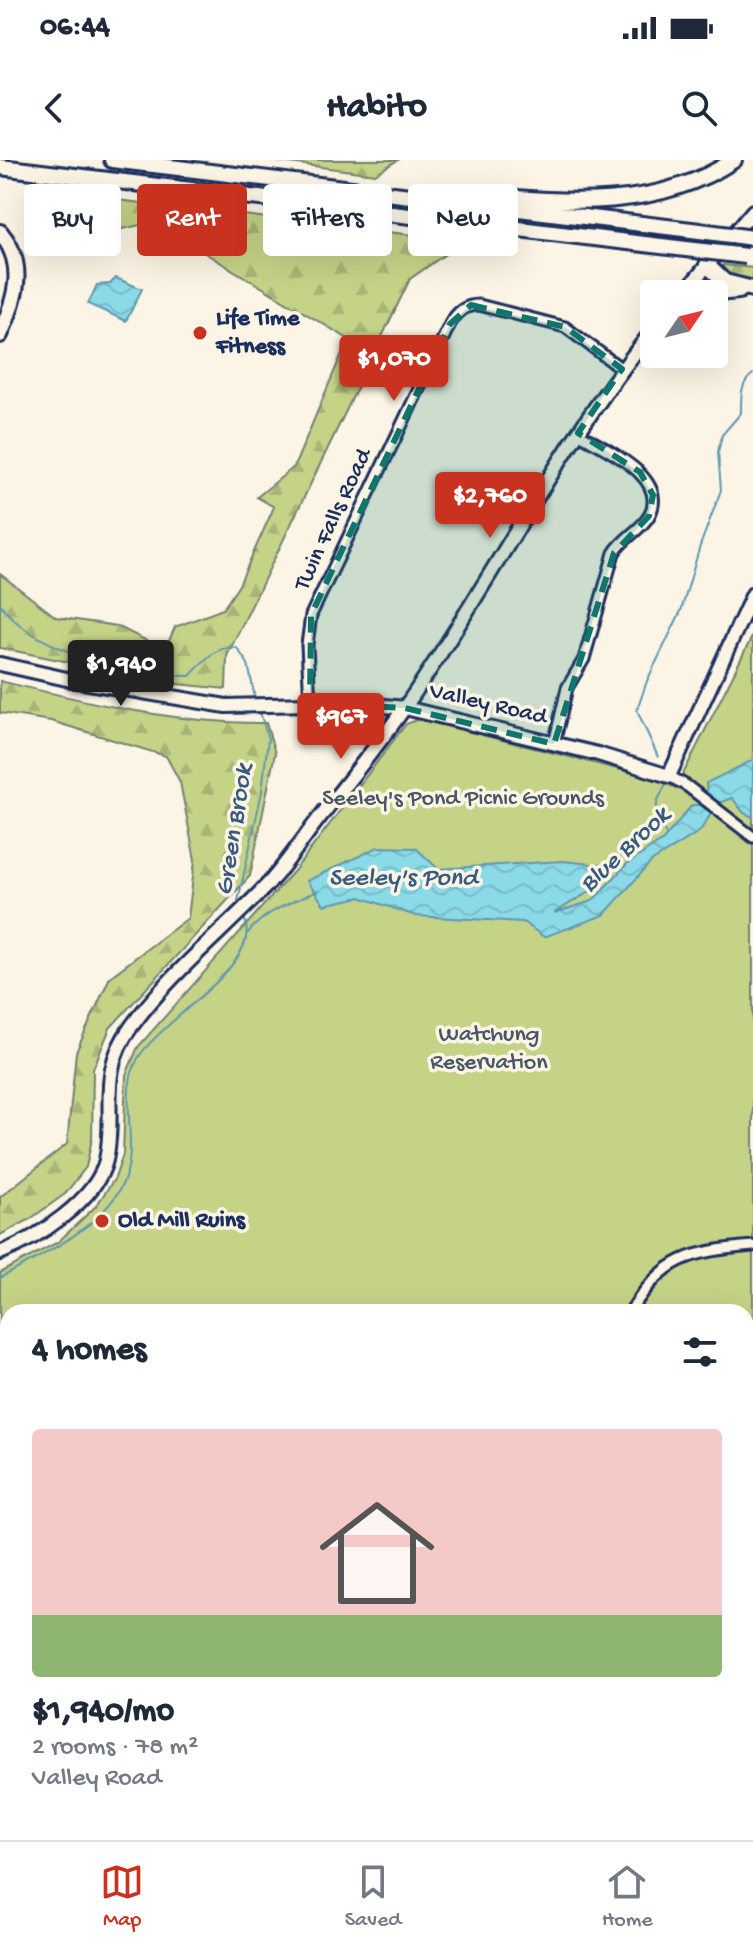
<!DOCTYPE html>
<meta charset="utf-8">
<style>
body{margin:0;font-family:"Gochi Hand",sans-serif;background:#f2f2f3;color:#1f2937;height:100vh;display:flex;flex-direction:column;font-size:30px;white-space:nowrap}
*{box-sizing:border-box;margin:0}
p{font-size:26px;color:#747a83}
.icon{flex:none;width:44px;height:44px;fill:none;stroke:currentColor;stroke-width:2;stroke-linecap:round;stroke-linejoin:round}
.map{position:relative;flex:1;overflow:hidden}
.panel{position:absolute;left:0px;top:1144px;width:754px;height:536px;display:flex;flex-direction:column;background:#fff;border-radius:24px 24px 0 0;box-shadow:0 8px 32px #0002}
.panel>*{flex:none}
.hud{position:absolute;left:24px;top:24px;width:706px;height:72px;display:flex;gap:16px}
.needle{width:52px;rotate:55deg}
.tools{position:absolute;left:640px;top:120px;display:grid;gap:16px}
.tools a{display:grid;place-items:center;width:88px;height:88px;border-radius:8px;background:#fff;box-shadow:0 8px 32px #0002;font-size:40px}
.price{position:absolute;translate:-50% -68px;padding:0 18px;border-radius:8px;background:#c8321e;color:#fff;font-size:26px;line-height:52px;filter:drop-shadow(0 2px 4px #0008)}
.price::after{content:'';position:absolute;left:50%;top:48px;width:24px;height:18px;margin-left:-12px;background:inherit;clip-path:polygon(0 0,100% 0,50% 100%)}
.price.current{background:#222;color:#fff}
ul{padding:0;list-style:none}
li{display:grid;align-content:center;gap:16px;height:424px;padding:0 32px}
li span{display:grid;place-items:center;height:248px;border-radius:8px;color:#555}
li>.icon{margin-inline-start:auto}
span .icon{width:144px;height:144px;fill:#fffc;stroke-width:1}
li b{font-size:34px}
h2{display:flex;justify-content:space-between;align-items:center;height:96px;padding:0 32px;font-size:34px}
.pill{padding:0 28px;border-radius:8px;background:#fff;box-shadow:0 8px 32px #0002;font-size:28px;line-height:72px}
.pill.current{background:#c8321e;color:#fff}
.status{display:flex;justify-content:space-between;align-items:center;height:56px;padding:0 40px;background:#fff;direction:ltr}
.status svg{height:22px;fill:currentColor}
header{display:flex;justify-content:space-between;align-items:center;height:104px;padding:0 32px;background:#fff;font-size:36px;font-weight:800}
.tab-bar{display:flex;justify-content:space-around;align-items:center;height:112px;border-top:2px solid #e0e1e3;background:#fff;font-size:22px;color:#747a83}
.tab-bar a{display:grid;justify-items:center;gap:4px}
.tab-bar .current{color:#c8321e}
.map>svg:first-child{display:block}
</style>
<div class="status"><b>06:44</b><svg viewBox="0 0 49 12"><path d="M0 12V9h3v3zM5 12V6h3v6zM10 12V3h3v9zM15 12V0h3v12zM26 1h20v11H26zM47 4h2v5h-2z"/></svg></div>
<header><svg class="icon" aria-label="back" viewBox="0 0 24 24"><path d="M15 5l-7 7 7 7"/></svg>Habito<svg class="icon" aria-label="search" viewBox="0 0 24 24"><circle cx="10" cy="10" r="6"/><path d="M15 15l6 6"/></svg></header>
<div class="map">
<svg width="753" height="1680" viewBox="0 0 753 1680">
<defs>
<pattern id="forest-firs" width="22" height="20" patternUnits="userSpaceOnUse" patternTransform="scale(2)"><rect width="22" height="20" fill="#c5d387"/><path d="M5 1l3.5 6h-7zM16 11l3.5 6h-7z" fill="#a9b577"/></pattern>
<pattern id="water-waves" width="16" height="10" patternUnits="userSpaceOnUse" patternTransform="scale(2)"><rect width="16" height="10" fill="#8bdae7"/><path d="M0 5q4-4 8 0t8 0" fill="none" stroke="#77bbc9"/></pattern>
</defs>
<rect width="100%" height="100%" fill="#fcf5e5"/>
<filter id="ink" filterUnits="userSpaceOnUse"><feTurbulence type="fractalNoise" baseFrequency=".0125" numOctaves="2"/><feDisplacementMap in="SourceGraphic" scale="16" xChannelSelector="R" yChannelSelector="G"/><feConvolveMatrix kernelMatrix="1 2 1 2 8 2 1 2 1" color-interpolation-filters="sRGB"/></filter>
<g filter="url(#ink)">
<g fill="url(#forest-firs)" stroke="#708172" stroke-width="2">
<polygon points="266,0 398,0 375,14"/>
<polygon points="66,34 464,81 410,119 227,496 226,529 177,524 0,488 0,414 56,457 117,466 165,490 175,467 223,449 239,425 274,347 257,337 294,307 348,179 153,62 36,89"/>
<polygon points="723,105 753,108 753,125 740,124 718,111"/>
<path d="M 0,521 C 87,542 176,564 266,563 L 275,593 L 250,716 L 110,868 L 93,909 L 92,979 L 86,1007 L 65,1034 L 29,1060 L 0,1075 L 0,1037 L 67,984 L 76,892 L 110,817 L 188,758 L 195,700 L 180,622 L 166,596 L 51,561 L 0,553 Z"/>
</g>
<path fill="#c5d387" stroke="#708172" stroke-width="2" fill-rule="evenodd" d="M 753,475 L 753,1680 L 0,1680 L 0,1113 L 58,1082 L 96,1046 L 115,1018 L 123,994 L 126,915 L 138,887 L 294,711 L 406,564 L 419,559 L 653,618 L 676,628 ZM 8,1152 L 746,1152 L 746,1672 L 8,1672 Z"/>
<g fill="url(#water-waves)" stroke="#5e96b0" stroke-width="2">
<polygon points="116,118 142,129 126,161 88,144 97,125 110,124"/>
<polygon points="753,600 753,657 744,653 732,638 718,643 700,671 651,702 604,755 544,777 523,762 416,756 360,737 324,745 307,721 378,687 416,688 438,709 563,701 602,705 592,730 554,753 592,741 627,704 663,680 692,645 700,645 707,635 706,623"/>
</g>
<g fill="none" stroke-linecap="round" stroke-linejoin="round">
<g stroke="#5e96b0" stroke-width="2">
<path d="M 0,443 C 29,491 136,516 190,516 C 203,502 216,484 237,488 L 248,504 L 255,538"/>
<path d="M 658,597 L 637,550 L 647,521 L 681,451 L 700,386 L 721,330 L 718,292 L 722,275 L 741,253 C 741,238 740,223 753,214"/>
<polyline points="657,650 657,642 667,622"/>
<polyline points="659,657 666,675"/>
<polyline points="239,745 238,741 262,631 268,579 260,552"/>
<path d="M 248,773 C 265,751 292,742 317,731"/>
<path d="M 0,1118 C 38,1098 101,1067 121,1027 C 144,985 112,930 143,891 C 170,857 229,822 244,785 C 248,775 247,764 243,755"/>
</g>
<g stroke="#1b2f5e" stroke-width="15">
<g id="minor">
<path d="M 310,543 L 307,485 L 311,455 L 450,164 C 457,152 465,145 479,145 L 565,167 L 622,209"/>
<path d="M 554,584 L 567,528 L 584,499 L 614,393 C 623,378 641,370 649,356 C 671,317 604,289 578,273"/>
<polyline points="669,616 687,626 753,677"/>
<path d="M 630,1152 C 665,1096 690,1092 753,1086"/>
<polyline points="746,1469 753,1468"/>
</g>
</g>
<g stroke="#1b2f5e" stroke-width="18">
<g id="major">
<polyline points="683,134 753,51"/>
<polyline points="0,504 71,520 226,546 355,543 405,548 598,594 669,616 753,434"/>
<path d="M 0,1093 C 36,1079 97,1040 106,1000 C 117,951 96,915 131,867 C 169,814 224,771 269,723 C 289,701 305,675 324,652 C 351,617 380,583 405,547 C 491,423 558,286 654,169"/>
</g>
</g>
<g stroke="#1b2f5e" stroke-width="20">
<g id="highway">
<polyline points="112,0 700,71"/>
<polyline points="0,7 686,89"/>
<path d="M 471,34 C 561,42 654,53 734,0"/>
<path d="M 0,72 C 28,105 15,140 0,175"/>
<polyline points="707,105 725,122 753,129"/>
<polyline points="704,134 739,131"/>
</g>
</g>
<use href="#minor" stroke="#fcf5e5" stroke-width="9"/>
<use href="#major" stroke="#fcf5e5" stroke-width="12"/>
<use href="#highway" stroke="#fcf5e5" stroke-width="14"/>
<g stroke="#1b2f5e" stroke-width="20" stroke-linecap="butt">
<g id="highway-bridge">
<polyline points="700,71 753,78"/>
<polyline points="686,89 746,96"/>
</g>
</g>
<use href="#highway-bridge" stroke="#fcf5e5" stroke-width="14"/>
</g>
</g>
<path fill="#0f766e" fill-opacity="0.2" stroke="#0f766e" stroke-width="6" stroke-dasharray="16 10" stroke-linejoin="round" d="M 471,145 L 565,167 L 622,209 L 578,273 L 640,312 L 653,335 L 649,356 L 614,393 L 554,584 L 405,548 L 310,543 L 311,455 L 450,164 Z"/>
<g fill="#c8321e" stroke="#fcf5e5" stroke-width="3">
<circle cx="200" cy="173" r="8"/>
<circle cx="102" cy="1061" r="8"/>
</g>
<g text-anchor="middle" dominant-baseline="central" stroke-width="7" stroke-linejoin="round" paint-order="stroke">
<g font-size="24" font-weight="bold" fill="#1b2f5e" stroke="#fcf5e5" text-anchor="start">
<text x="216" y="159">Life Time<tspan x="216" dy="28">Fitness</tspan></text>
<text x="118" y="1061">Old Mill Ruins</text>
</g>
<g font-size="24" fill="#1b2f5e" stroke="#fcf5e5">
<text transform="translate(334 360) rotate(-65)">Twin Falls Road</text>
<text transform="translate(488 545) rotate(13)">Valley Road</text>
</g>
<g font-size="24" fill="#465868" stroke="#fcf5e5">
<text x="463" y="639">Seeley's Pond Picnic Grounds</text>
<text x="489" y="875">Watchung<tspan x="489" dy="28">Reservation</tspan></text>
</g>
<g font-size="26" font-style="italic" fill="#375a80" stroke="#fcf5e5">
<text transform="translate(236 670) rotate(-81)">Green Brook</text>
<text transform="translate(626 691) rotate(-43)">Blue Brook</text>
<text x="403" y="719">Seeley's Pond</text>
</g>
</g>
</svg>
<div class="tools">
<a><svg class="needle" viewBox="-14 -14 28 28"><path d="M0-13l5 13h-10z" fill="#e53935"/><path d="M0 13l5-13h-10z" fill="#747a83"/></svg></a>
</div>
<b class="price" style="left:394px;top:243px">$1,070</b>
<b class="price" style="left:490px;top:380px">$2,760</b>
<b class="price current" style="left:121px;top:548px">$1,940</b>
<b class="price" style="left:341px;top:601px">$967</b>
<div class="hud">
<a class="pill">Buy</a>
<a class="pill current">Rent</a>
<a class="pill">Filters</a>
<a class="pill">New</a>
</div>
<section class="panel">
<h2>4 homes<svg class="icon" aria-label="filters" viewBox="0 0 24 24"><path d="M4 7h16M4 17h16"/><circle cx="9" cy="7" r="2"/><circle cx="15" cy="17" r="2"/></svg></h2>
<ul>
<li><span style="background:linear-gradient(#f6c9c9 75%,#8fb573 0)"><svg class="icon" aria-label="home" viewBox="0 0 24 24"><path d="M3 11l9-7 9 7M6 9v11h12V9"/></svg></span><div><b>$1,940/mo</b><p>2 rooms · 78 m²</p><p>Valley Road</p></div></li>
</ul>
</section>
</div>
<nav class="tab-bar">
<a class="current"><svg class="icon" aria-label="map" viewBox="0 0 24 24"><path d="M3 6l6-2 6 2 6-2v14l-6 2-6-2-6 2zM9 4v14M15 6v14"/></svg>Map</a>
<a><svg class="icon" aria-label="saved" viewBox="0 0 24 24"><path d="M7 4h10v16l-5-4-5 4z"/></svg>Saved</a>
<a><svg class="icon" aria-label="home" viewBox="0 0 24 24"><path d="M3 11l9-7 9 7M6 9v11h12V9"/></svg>Home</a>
</nav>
